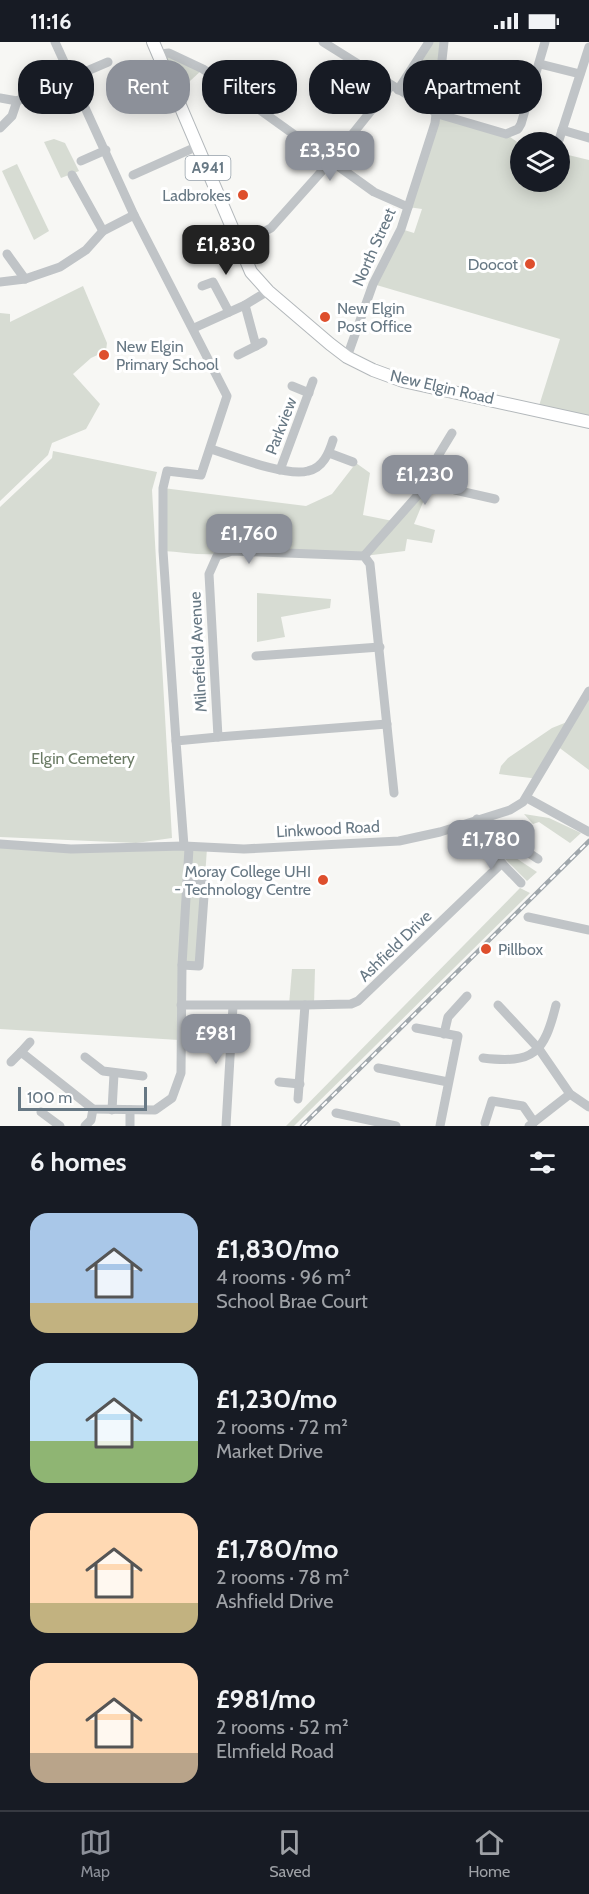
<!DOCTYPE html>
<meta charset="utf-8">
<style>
body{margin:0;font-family:Cabin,sans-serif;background:#242831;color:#f1f3f6;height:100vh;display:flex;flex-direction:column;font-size:22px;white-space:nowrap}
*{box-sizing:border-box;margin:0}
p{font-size:20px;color:#9ea1a6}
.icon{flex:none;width:33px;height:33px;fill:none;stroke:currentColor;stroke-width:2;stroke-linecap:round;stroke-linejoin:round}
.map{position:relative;height:1084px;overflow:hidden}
.drawer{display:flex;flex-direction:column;background:#171b24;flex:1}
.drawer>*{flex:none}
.top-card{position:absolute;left:18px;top:18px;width:554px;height:54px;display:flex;gap:12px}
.controls{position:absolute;left:510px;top:90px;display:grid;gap:12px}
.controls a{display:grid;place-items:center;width:60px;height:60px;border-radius:50%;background:#171b24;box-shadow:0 3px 15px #0003;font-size:30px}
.scale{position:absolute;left:18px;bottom:15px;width:129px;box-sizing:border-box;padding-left:6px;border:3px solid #677884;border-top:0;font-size:16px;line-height:21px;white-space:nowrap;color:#677884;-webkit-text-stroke:4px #fff;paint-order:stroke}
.price{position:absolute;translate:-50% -51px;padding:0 14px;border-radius:12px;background:#8c9099;color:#fff;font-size:20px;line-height:39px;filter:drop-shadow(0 2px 3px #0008)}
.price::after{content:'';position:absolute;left:50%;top:36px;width:18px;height:14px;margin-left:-9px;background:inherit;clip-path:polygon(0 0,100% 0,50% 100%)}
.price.on{background:#222;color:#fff}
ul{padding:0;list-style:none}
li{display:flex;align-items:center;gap:18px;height:150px;padding:0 30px}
li span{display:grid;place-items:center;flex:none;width:168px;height:120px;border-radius:18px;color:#555}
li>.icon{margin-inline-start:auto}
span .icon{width:72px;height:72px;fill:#fffc;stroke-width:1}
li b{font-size:26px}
h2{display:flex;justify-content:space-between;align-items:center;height:72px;padding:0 30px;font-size:26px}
.pill{padding:0 21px;border-radius:24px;background:#171b24;box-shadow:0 3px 15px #0003;font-size:21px;line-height:54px}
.pill.on{background:#8c9099;color:#fff}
.status{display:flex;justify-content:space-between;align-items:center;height:42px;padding:0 30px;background:#171b24;direction:ltr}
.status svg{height:16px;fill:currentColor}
.menu{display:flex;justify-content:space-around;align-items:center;height:84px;border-top:2px solid #363941;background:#171b24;font-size:16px;color:#9ea1a6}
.menu a{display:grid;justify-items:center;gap:3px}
.menu .on{color:#8c9099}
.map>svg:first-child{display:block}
</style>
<div class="status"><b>11:16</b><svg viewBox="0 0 49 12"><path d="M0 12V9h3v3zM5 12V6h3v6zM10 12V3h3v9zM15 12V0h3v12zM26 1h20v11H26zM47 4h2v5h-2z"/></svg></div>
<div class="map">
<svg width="589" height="1084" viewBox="0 0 589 1084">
<rect width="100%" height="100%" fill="#f7f7f4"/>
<g fill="#d7dcd3">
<polygon points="429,0 444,0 438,72 506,92 520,102 520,140 560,140 560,111 589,118 589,380 538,367 560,297 373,242 401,187 414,191 422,167 408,165 438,73 398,48"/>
<polygon points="160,12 203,27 177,51"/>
<polygon points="54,97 65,101 79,129 61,136 44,100"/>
<polygon points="17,122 49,189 34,198 2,129"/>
<polygon points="83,244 107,301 106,309 91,316 73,332 100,362 86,387 52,401 48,413 0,459 0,271 10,272 10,280"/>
<polygon points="53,409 157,430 152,448 172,796 136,801 0,795 0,465 52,416"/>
<path d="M 356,421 L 370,431 L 363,473 L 393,479 L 433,436 L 414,482 L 435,488 L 432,501 L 407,497 L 405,509 L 364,514 L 232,509 C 211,516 186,510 163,509 L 163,446 L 306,464 L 332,452 Z"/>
<polygon points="257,551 331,557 330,566 281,575 285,595 257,600"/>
<polygon points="589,650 589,728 557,704 539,737 499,732 501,724 508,716 552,686 572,678"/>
<polygon points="524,772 549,776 581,791 570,801 539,780 533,782"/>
<polygon points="469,787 481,796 484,795 537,830 527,839 492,804 480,815 469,803 472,800 465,792"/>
<polygon points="0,802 207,806 199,924 183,923 179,998 0,987"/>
<polygon points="520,846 530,851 294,1084 286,1084"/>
<polygon points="292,927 315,927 314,963 289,963"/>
</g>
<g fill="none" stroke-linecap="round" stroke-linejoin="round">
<g stroke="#b3b8bb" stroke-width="14">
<polyline id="major" points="153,0 251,230 268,249 330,302 347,315 373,328 403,339 589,380"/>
</g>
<g stroke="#c0c4c7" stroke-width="9">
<polyline points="55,0 134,173 227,354 201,433 167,429 163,446 163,509 176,699"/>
<polyline points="323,0 438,72 506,92 518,87 521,82 545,0"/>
<polyline points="160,12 169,11 203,27 374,150 408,165"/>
<polyline points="540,22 580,32"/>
<polyline points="398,48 429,0"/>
<polyline points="0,56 17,59 108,20"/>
<polyline points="0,86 12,74 17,59"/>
<polyline points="562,88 589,96"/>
<polyline points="559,98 589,5"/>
<polyline points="81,119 106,108"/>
<polyline points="72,133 103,189"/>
<polyline points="133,133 198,104"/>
<polyline points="239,203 271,186 330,120 391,44"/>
<polyline points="7,212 25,237"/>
<polyline points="0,240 25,237 60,225 86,208 103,189 134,173"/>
<polyline points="202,244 213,240 229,270"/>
<polyline points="245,263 256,304 263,300"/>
<polyline points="194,286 245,263 268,249"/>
<polyline points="238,313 256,304"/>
<polyline points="347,315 373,242 401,187 435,81 444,0"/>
<polyline points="292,344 309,351"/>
<path d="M 211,407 C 233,414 286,435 308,429 C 323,426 329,411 333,398"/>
<polyline points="329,411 353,420"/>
<polyline points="280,428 313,339"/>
<polyline points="433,436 455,448 495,457"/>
<polyline points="364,514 433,436 438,414 452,391"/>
<polyline points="256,614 380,605"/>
<polyline points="218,695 387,682"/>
<polyline points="527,756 589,790"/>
<polyline points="477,777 538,817"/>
<polyline points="0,802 71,807 184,804 244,807 399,799 440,790 510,768 523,760 589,649"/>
<polyline points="184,804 176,699 218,695 209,532 217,514 232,509 364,514 370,522 394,751"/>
<polyline points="488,807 521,841"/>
<polyline points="528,875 589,888"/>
<polyline points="182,923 199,924 205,840 188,839"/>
<polyline points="181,963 305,963 351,962 358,959 502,821"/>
<polyline points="498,963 539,1007 570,1052 589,1065"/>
<polyline points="416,986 458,994 440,1084"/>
<polyline points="444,992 448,975 467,954"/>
<polyline points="21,1010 30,1000"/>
<polyline points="85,1015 103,1029 143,1034"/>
<path d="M 483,1016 C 534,1022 544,1011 556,963"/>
<polyline points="11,1020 21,1010 93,1067 155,1068 172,1056 181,1031 182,923 189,806"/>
<polyline points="378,1026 448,1040"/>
<polyline points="279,1040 300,1042"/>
<polyline points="298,1057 305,963"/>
<polyline points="112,1068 114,1032"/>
<polyline points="41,1070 60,1084"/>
<polyline points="336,1071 396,1084"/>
<polyline points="485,1081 492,1059 523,1064 534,1080"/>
<polyline points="85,1084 91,1078 93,1067"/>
<polyline points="130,1084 130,1068"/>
<polyline points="226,1084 233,964"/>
<polyline points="529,1084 570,1052"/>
</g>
<use href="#major" stroke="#fff" stroke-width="12"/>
<g stroke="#a1a8ad" stroke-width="4.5">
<polyline id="rail" points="302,1084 589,799"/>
</g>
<use href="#rail" stroke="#fff" stroke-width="2" stroke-dasharray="7" stroke-linecap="butt"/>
</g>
<g fill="#de4f2d" stroke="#fff" stroke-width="2">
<circle cx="243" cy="153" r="6"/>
<circle cx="530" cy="222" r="6"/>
<circle cx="325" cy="275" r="6"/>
<circle cx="104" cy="313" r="6"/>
<circle cx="323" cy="838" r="6"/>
<circle cx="486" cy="907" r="6"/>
</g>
<g text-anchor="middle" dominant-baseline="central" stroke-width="6" stroke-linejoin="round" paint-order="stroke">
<rect fill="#fff" stroke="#95a0a9" stroke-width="1.5" x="185.5" y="114" width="45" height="24" rx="4.5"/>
<g font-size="15" font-weight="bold" fill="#677884">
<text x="208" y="126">A941</text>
</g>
<g font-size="16" fill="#677884" stroke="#fff" text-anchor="end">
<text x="231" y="153">Ladbrokes</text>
<text x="518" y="222">Doocot</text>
<text x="337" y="266" text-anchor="start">New Elgin<tspan x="337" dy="18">Post Office</tspan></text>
<text x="116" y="304" text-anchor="start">New Elgin<tspan x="116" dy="18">Primary School</tspan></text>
<text x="311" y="829">Moray College UHI<tspan x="311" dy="18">- Technology Centre</tspan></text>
<text x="498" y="907" text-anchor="start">Pillbox</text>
</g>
<g font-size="16" fill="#677884" stroke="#fff">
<text transform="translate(374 205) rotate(-66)">North Street</text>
<text transform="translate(442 345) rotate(13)">New Elgin Road</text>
<text transform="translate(281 384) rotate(-69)">Parkview</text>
<text transform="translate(198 610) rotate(-93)">Milnefield Avenue</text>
<text transform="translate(328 787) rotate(-3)">Linkwood Road</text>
<text transform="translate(395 904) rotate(-44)">Ashfield Drive</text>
</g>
<g font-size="16" fill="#6b7b65" stroke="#fff">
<text x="83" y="716">Elgin Cemetery</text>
</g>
</g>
</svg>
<div class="controls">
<a><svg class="icon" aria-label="layers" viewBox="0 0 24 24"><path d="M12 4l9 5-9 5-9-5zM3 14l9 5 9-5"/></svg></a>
</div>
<div class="scale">100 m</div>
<b class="price" style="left:330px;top:140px">£3,350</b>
<b class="price on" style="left:226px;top:234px">£1,830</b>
<b class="price" style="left:425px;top:464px">£1,230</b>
<b class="price" style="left:249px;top:523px">£1,760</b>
<b class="price" style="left:491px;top:829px">£1,780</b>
<b class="price" style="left:216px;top:1023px">£981</b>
<div class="top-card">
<a class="pill">Buy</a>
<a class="pill on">Rent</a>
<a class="pill">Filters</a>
<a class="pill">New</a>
<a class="pill">Apartment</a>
</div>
</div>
<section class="drawer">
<h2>6 homes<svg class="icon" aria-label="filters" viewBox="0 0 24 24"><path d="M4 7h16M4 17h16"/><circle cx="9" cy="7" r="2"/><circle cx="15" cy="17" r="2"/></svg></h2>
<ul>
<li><span style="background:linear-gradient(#a9c7e8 75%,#c2b280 0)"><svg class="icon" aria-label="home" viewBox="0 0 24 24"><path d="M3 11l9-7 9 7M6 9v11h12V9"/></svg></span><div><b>£1,830/mo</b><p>4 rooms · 96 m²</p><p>School Brae Court</p></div></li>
<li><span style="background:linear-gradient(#bfe0f5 65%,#8fb573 0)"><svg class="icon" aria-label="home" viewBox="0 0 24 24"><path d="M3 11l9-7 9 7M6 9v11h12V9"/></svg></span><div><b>£1,230/mo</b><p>2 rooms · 72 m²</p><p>Market Drive</p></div></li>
<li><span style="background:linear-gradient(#ffd9b3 75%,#c2b280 0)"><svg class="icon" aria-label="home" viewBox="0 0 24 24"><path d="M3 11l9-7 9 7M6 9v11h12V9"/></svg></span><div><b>£1,780/mo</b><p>2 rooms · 78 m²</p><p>Ashfield Drive</p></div></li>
<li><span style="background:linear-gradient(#ffd9b3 75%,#b9a48a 0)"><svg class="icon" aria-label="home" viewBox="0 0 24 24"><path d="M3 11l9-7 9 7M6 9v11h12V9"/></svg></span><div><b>£981/mo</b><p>2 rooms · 52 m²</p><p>Elmfield Road</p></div></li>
</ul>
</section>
<nav class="menu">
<a class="on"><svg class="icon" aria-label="map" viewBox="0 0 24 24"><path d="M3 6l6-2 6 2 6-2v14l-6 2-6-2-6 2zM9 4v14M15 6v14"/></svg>Map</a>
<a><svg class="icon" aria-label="saved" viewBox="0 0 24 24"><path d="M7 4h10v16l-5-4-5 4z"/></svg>Saved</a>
<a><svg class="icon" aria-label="home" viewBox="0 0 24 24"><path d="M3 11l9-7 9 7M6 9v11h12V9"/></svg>Home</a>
</nav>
